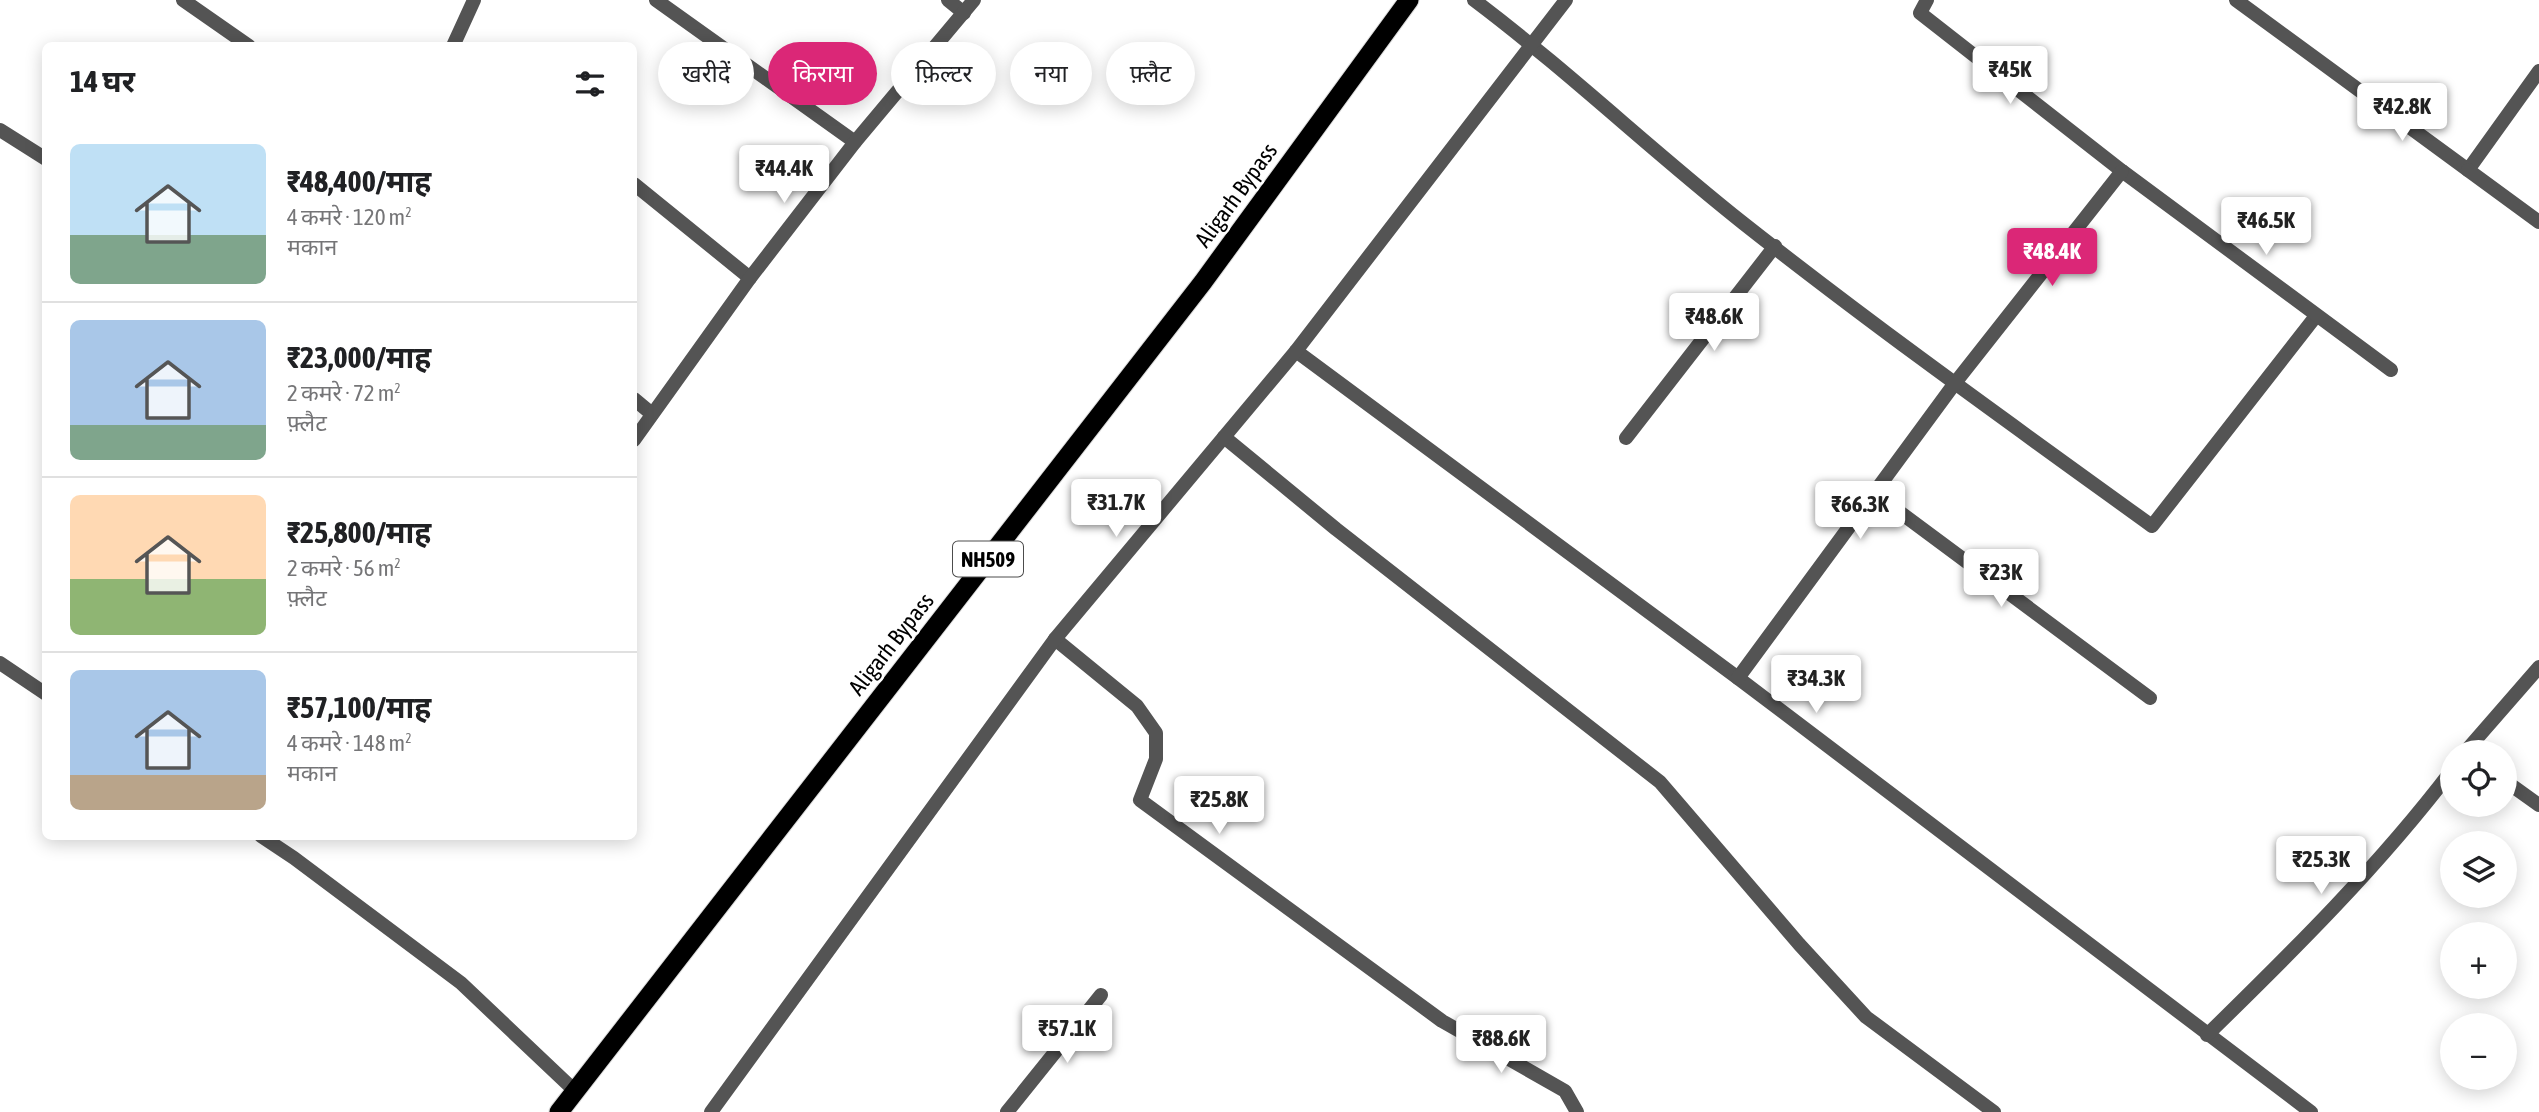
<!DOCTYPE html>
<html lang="hi">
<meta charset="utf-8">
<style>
body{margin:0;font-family:"Asap Condensed","Noto Sans Devanagari",sans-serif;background:#f2f2f2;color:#202124;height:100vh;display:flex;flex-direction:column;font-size:26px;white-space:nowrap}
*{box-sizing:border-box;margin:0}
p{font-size:23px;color:#757577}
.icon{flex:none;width:38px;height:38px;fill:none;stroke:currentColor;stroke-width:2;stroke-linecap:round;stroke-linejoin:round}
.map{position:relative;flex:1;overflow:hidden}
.details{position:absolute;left:42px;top:42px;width:595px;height:798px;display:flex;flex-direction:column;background:#fff;border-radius:10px;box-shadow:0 4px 18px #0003}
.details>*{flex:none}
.hud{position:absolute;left:658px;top:42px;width:665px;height:63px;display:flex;gap:14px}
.fabs{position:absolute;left:2440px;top:740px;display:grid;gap:14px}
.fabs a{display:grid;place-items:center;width:77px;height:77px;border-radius:50%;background:#fff;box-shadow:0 4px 18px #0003;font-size:35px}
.price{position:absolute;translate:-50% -60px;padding:0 16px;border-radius:7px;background:#fff;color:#222;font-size:23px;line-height:46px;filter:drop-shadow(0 2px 4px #0008)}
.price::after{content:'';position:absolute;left:50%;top:42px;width:21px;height:16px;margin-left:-10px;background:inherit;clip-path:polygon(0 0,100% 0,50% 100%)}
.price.current{background:#db2777;color:#fff}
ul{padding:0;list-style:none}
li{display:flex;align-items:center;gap:21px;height:175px;padding:0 28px}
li+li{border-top:2px solid #e0e0e0}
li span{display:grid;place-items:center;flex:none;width:196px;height:140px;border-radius:10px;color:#555}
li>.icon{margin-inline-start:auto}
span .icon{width:84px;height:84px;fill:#fffc;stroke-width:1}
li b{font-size:30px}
h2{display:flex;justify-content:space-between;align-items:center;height:84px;padding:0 28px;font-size:30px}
.pill{padding:0 24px;border-radius:32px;background:#fff;box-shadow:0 4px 18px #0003;font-size:24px;line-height:63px}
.pill.current{background:#db2777;color:#fff}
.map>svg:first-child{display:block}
</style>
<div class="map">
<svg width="2539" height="1112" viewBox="0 0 2539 1112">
<rect width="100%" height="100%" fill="#fff"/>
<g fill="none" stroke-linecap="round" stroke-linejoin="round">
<g stroke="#dbdbdb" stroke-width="21">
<polyline id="trunk" points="559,1112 1203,282 1409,0"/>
</g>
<g stroke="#545454" stroke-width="14">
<polyline points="1224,437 1336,529 1660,782 1799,944 1866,1017 1994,1112"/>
<polyline points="0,663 46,694"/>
<polyline points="261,836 294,858 461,983 575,1091"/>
</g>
<g stroke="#545454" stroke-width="14">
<polyline points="183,0 249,46"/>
<polyline points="656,0 855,142"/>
<polyline points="948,0 964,13"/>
<path d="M 1474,0 C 1567,70 1652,151 1743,223 C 1876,328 2015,427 2152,526 L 2316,316"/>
<polyline points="1927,0 1920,13 2122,171 2391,370"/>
<polyline points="2236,0 2468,170 2539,71"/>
<polyline points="453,46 474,0"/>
<polyline points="0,130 46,159"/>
<polyline points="2468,170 2539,222"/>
<polyline points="634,184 750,278"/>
<polyline points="1296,351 1738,678 2311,1112"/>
<polyline points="634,399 652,414"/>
<polyline points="1626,438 1775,246"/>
<polyline points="634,440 750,278 855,142 974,0"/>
<polyline points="1874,493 2150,698"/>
<polyline points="1055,639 1137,706 1156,733 1156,759 1140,800 1442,1021 1565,1091 1577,1112"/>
<polyline points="1738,678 1955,383 2122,171"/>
<polyline points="2465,752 2539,667"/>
<polyline points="2504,780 2539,805"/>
<path d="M 2207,1035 C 2293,951 2379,866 2452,770"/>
<polyline points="711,1112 1055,639 1296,351 1566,0"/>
<polyline points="1007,1112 1101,995"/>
</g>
<use href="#trunk" stroke="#000" stroke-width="19"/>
</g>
<g text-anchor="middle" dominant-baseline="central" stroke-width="5" stroke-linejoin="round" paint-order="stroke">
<rect fill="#fff" stroke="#4c4c4c" stroke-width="2" x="953" y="541.5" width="70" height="35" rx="5"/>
<g font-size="21" font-weight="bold" fill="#000">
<text x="988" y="559">NH509</text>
</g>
<g font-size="23" fill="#000" stroke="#fff">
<text transform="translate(1236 195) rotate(-54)">Aligarh Bypass</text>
<text transform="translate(891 644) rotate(-52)">Aligarh Bypass</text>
</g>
</g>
</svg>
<div class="fabs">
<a><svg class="icon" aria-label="locate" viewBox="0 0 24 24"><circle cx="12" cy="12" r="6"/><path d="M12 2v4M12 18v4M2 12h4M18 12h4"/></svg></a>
<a><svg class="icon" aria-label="layers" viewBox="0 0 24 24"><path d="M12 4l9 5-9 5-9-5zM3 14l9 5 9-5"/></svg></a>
<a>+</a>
<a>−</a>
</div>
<b class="price" style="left:2010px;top:106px">₹45K</b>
<b class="price" style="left:2402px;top:143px">₹42.8K</b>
<b class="price" style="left:784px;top:205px">₹44.4K</b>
<b class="price" style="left:2266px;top:257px">₹46.5K</b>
<b class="price current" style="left:2052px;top:288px">₹48.4K</b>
<b class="price" style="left:1714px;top:353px">₹48.6K</b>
<b class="price" style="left:1116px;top:539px">₹31.7K</b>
<b class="price" style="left:1860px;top:541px">₹66.3K</b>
<b class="price" style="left:2001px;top:609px">₹23K</b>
<b class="price" style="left:1816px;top:715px">₹34.3K</b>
<b class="price" style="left:1219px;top:836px">₹25.8K</b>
<b class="price" style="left:2321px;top:896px">₹25.3K</b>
<b class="price" style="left:1067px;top:1065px">₹57.1K</b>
<b class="price" style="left:1501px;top:1075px">₹88.6K</b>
<div class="hud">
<a class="pill">खरीदें</a>
<a class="pill current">किराया</a>
<a class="pill">फ़िल्टर</a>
<a class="pill">नया</a>
<a class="pill">फ़्लैट</a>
</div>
<section class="details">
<h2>14 घर<svg class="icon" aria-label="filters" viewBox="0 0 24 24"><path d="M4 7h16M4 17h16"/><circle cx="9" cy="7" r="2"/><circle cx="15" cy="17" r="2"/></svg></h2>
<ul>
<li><span style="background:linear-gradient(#bfe0f5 65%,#7fa58c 0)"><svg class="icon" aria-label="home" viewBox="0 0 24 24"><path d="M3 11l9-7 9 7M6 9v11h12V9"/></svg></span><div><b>₹48,400/माह</b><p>4 कमरे · 120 m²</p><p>मकान</p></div></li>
<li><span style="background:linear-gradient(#a9c7e8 75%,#7fa58c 0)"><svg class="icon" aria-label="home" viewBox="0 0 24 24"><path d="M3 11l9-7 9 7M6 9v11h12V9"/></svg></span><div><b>₹23,000/माह</b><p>2 कमरे · 72 m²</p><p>फ़्लैट</p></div></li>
<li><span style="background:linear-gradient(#ffd9b3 60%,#8fb573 0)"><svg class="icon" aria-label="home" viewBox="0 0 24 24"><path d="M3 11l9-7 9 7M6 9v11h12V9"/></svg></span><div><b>₹25,800/माह</b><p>2 कमरे · 56 m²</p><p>फ़्लैट</p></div></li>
<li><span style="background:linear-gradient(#a9c7e8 75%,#b9a48a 0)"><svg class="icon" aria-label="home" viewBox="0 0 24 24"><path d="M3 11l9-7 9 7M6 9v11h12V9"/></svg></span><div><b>₹57,100/माह</b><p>4 कमरे · 148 m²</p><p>मकान</p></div></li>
</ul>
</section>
</div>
